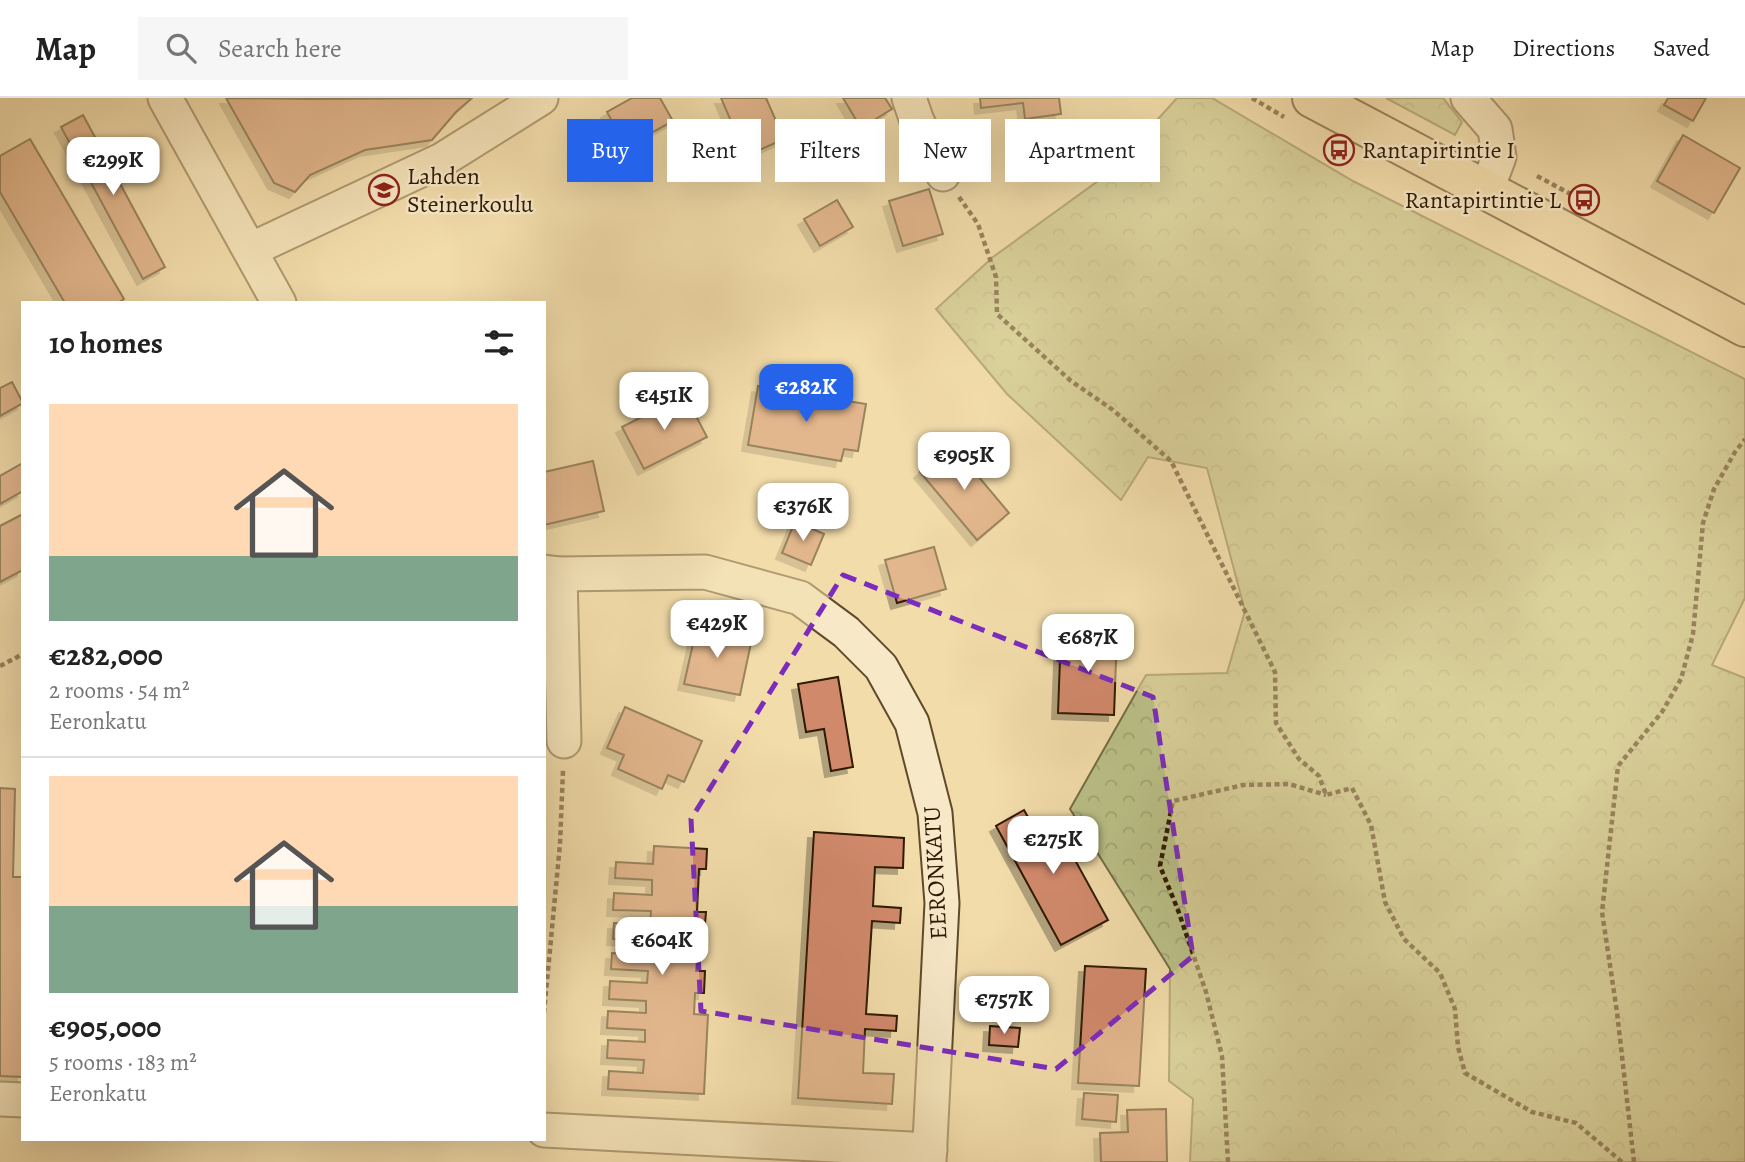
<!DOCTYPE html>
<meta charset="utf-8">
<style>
body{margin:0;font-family:Alegreya,serif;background:#f6f6f6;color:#222;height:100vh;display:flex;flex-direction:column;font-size:26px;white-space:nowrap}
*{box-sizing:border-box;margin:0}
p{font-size:23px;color:#767676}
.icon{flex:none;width:38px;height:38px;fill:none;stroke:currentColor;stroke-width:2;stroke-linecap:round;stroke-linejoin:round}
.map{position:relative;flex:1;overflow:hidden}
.sheet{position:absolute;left:21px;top:203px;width:525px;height:840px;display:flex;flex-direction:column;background:#fff;border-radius:0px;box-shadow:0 7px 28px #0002}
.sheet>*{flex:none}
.banner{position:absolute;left:567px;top:21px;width:665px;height:63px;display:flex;gap:14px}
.price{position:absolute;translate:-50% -60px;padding:0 16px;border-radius:14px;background:#fff;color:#222;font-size:23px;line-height:46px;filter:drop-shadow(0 2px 4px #0008)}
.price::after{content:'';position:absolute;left:50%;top:42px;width:21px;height:16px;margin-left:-10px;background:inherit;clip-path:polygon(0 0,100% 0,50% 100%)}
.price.selected{background:#2563eb;color:#fff}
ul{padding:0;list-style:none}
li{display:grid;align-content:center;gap:14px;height:371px;padding:0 28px}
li+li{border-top:2px solid #e0e0e0}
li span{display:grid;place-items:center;height:217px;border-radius:0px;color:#555}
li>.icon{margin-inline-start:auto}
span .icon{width:126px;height:126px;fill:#fffc;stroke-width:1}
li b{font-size:30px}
h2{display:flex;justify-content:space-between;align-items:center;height:84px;padding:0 28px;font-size:30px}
.chip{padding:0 24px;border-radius:0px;background:#fff;box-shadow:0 7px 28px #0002;font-size:24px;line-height:63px}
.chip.selected{background:#2563eb;color:#fff}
header{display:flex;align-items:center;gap:42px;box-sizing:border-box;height:98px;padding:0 35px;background:#fff;border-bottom:2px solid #e0e0e0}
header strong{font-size:33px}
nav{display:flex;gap:38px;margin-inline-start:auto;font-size:24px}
.search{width:490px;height:63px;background:#f6f6f6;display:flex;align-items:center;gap:18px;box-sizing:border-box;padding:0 24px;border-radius:0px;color:#767676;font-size:26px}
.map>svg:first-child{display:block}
</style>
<header>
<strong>Map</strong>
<div class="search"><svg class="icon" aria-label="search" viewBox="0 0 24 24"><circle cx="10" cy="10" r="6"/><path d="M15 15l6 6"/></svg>Search here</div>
<nav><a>Map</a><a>Directions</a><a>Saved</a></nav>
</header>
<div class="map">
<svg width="1745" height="1064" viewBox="0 0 1745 1064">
<defs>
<pattern id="forest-crowns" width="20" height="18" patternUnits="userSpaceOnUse" patternTransform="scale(1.75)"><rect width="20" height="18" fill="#bbc088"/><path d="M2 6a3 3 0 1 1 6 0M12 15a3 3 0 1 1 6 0" fill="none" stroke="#a1a474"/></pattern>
<filter id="shadow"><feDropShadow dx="-6" dy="6" stdDeviation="0" flood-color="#0004"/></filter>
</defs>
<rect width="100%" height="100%" fill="#f2dcaa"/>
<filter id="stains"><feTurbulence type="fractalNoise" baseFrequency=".00286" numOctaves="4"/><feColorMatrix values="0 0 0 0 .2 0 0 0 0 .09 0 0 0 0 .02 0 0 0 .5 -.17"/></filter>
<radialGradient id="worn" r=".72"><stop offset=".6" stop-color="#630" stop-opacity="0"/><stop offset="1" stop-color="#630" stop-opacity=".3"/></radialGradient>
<g fill="url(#forest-crowns)" stroke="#746d44" stroke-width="2">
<polygon points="1177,0 1212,0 1353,83 1745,281 1745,500 1712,567 1745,580 1745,1064 1190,1064 1193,1001 1169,983 1170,871 1070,711 1146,577 1227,575 1245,513 1207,370 1148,359 1121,402 1007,296 936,211 993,159 1109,75"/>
<polygon points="1386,0 1443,0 1462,24 1455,37"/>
</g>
<g fill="#d1896c" stroke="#2e1a00" stroke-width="2" filter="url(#shadow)">
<polygon points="226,0 307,1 472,0 456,14 432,42 365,52 310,77 295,94 274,85"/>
<polygon points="632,0 660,0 673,23 626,49 607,14"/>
<polygon points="721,0 766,0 784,41 746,58"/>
<polygon points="843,0 885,0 892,11 861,30"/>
<polygon points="980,0 1059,0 1061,16 1025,21 1023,5 981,10"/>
<polygon points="1668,0 1706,0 1693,23 1664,7"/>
<polygon points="83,17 165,169 143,181 61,29"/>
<polygon points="1683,37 1740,70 1714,115 1657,83"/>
<polygon points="30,41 124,201 118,205 65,205 0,94 0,58"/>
<polygon points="929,91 943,136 903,148 889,103"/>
<polygon points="837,102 853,129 820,148 804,121"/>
<polygon points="12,284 23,305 0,318 0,290"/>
<polygon points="758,288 866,306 858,353 844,351 841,363 748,347"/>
<polygon points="685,297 707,339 644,371 622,329"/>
<polygon points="952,347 1009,415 977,442 920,374"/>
<polygon points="593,363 604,413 544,427 544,374"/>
<polygon points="23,365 23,393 0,406 0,378"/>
<polygon points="23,416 23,472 0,484 0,428"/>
<polygon points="795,423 824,436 811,467 782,455"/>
<polygon points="934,449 946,491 897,505 885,462"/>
<polygon points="699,519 722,524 719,538 751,545 740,597 684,586"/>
<polygon points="1061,534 1117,536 1114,617 1058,615"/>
<polygon points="838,579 853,669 831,673 824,631 806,634 798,586"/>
<polygon points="625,609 702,643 684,684 668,677 662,691 618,671 624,657 607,650"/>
<polygon points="0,690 15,691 13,779 23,779 23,979 0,978"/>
<polygon points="1024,712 1034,730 1052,720 1108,822 1061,847 996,728"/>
<polygon points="814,734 904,740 903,770 875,769 873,808 901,810 900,825 872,823 866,916 897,918 896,933 865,931 863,975 894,976 892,1006 798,1000"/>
<polygon points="654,748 707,751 706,771 699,771 697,814 706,814 705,826 696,825 695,847 704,847 704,858 697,858 696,873 705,873 704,895 695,895 694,916 708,917 704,996 608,991 609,973 643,975 644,962 607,960 608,942 645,944 645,932 607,930 608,913 646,915 646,903 609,901 610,883 647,885 648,873 611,871 612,855 649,856 649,843 613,841 614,825 650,827 651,813 613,812 614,795 652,797 652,782 615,780 616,764 653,766"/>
<polygon points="1085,868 1146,871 1139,988 1078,985"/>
<polygon points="991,894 1020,896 1019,915 989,912"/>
<polygon points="990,928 1020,930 1018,949 989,947"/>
<polygon points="1084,995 1118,997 1116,1024 1082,1021"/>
<polygon points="1166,1011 1167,1064 1101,1064 1100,1035 1128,1034 1127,1012"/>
</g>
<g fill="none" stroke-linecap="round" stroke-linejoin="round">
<g stroke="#5f4a2a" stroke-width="37">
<g id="minor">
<polyline points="165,0 279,205"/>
<polyline points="909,0 917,23 943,76"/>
<polyline points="1468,0 1495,31 1499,59 1487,91"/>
<polyline points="250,152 442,62 541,0"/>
<polyline points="544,474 560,476 705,474 800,500 846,534 881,569 912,625 935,715 942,805 929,1064"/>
<polyline points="560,476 564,643"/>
<polyline points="0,1001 23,1002"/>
<polyline points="544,1032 930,1052"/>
</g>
</g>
<g stroke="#2e1a00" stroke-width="42">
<polyline id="major" points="1312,0 1745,229"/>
</g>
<g stroke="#2e1a00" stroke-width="4.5" stroke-dasharray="5 3.5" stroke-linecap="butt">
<polyline points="1252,0 1284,19"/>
<polyline points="1537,78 1591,107"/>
<polyline points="959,99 978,126 996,179 997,216 1071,283 1113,312 1171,363 1275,574 1276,625 1299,661 1319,678 1326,697 1352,690 1371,727 1385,804 1404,841 1440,875 1455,911 1458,949 1465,975 1532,1014 1576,1025 1622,1064"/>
<polyline points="0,568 23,556"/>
<polyline points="544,915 560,746 563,672"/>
<polyline points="1228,1064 1222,958 1206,894 1178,812 1160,768 1173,703 1243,687 1289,686 1326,697"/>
<polyline points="1634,1064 1617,914 1602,814 1618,668 1662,614 1681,581 1693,536 1703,425 1714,391 1735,354 1745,341"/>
</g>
<use href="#minor" stroke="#f7e8c8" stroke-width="33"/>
<use href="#major" stroke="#f2dcaa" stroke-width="38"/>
</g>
<path d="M0 0H1745V1064H0ZM 843,477 L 1153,599 L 1193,858 L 1056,971 L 701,913 L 691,721 Z" fill="#f2dcaa" fill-opacity=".55" fill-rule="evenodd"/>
<path fill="none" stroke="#7b2cbf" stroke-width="5" stroke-dasharray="14 9" stroke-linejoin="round" d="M 843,477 L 1153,599 L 1193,858 L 1056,971 L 701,913 L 691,721 Z"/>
<defs>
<g id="bus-ring" transform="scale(1.575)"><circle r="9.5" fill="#f7e8c8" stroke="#8f2418" stroke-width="1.5"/><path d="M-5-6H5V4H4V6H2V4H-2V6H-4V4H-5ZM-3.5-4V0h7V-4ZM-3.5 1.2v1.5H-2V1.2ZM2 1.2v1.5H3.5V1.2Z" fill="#8f2418"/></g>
<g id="school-ring" transform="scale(1.575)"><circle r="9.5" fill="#f7e8c8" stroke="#8f2418" stroke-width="1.5"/><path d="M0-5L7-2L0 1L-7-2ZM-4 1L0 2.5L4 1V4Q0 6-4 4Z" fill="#8f2418"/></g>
</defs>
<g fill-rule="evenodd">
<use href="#bus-ring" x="1339" y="52"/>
<use href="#school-ring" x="384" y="92"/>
<use href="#bus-ring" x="1584" y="102"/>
</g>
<g text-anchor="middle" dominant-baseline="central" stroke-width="5" stroke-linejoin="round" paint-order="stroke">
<g font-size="24" fill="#2e1a00" stroke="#f7e8c8" text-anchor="start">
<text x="1362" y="52">Rantapirtintie I</text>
<text x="407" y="78">Lahden<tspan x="407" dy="28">Steinerkoulu</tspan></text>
<text x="1561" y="102" text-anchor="end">Rantapirtintie L</text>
</g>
<g font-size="24" fill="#2e1a00" stroke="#f7e8c8">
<text transform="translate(935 775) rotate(-93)">EERONKATU</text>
</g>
</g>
<rect width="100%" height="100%" filter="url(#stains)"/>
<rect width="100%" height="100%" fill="url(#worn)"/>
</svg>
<b class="price" style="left:113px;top:99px">€299K</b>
<b class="price selected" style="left:806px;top:326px">€282K</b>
<b class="price" style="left:664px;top:334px">€451K</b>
<b class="price" style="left:964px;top:394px">€905K</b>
<b class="price" style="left:803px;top:445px">€376K</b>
<b class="price" style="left:717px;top:562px">€429K</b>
<b class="price" style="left:1088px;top:576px">€687K</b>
<b class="price" style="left:1053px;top:778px">€275K</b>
<b class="price" style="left:662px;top:879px">€604K</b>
<b class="price" style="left:1004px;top:938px">€757K</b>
<div class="banner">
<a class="chip selected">Buy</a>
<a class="chip">Rent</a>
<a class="chip">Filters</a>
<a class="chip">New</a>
<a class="chip">Apartment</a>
</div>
<section class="sheet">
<h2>10 homes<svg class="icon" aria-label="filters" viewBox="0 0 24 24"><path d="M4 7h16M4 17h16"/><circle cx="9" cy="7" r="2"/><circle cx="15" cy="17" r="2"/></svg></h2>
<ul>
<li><span style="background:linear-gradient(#ffd9b3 70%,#7fa58c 0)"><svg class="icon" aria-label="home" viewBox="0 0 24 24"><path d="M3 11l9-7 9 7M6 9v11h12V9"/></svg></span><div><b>€282,000</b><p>2 rooms · 54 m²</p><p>Eeronkatu</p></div></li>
<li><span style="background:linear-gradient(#ffd9b3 60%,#7fa58c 0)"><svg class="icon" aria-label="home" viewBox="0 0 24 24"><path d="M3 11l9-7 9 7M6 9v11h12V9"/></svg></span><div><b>€905,000</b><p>5 rooms · 183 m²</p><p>Eeronkatu</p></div></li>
</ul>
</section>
</div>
